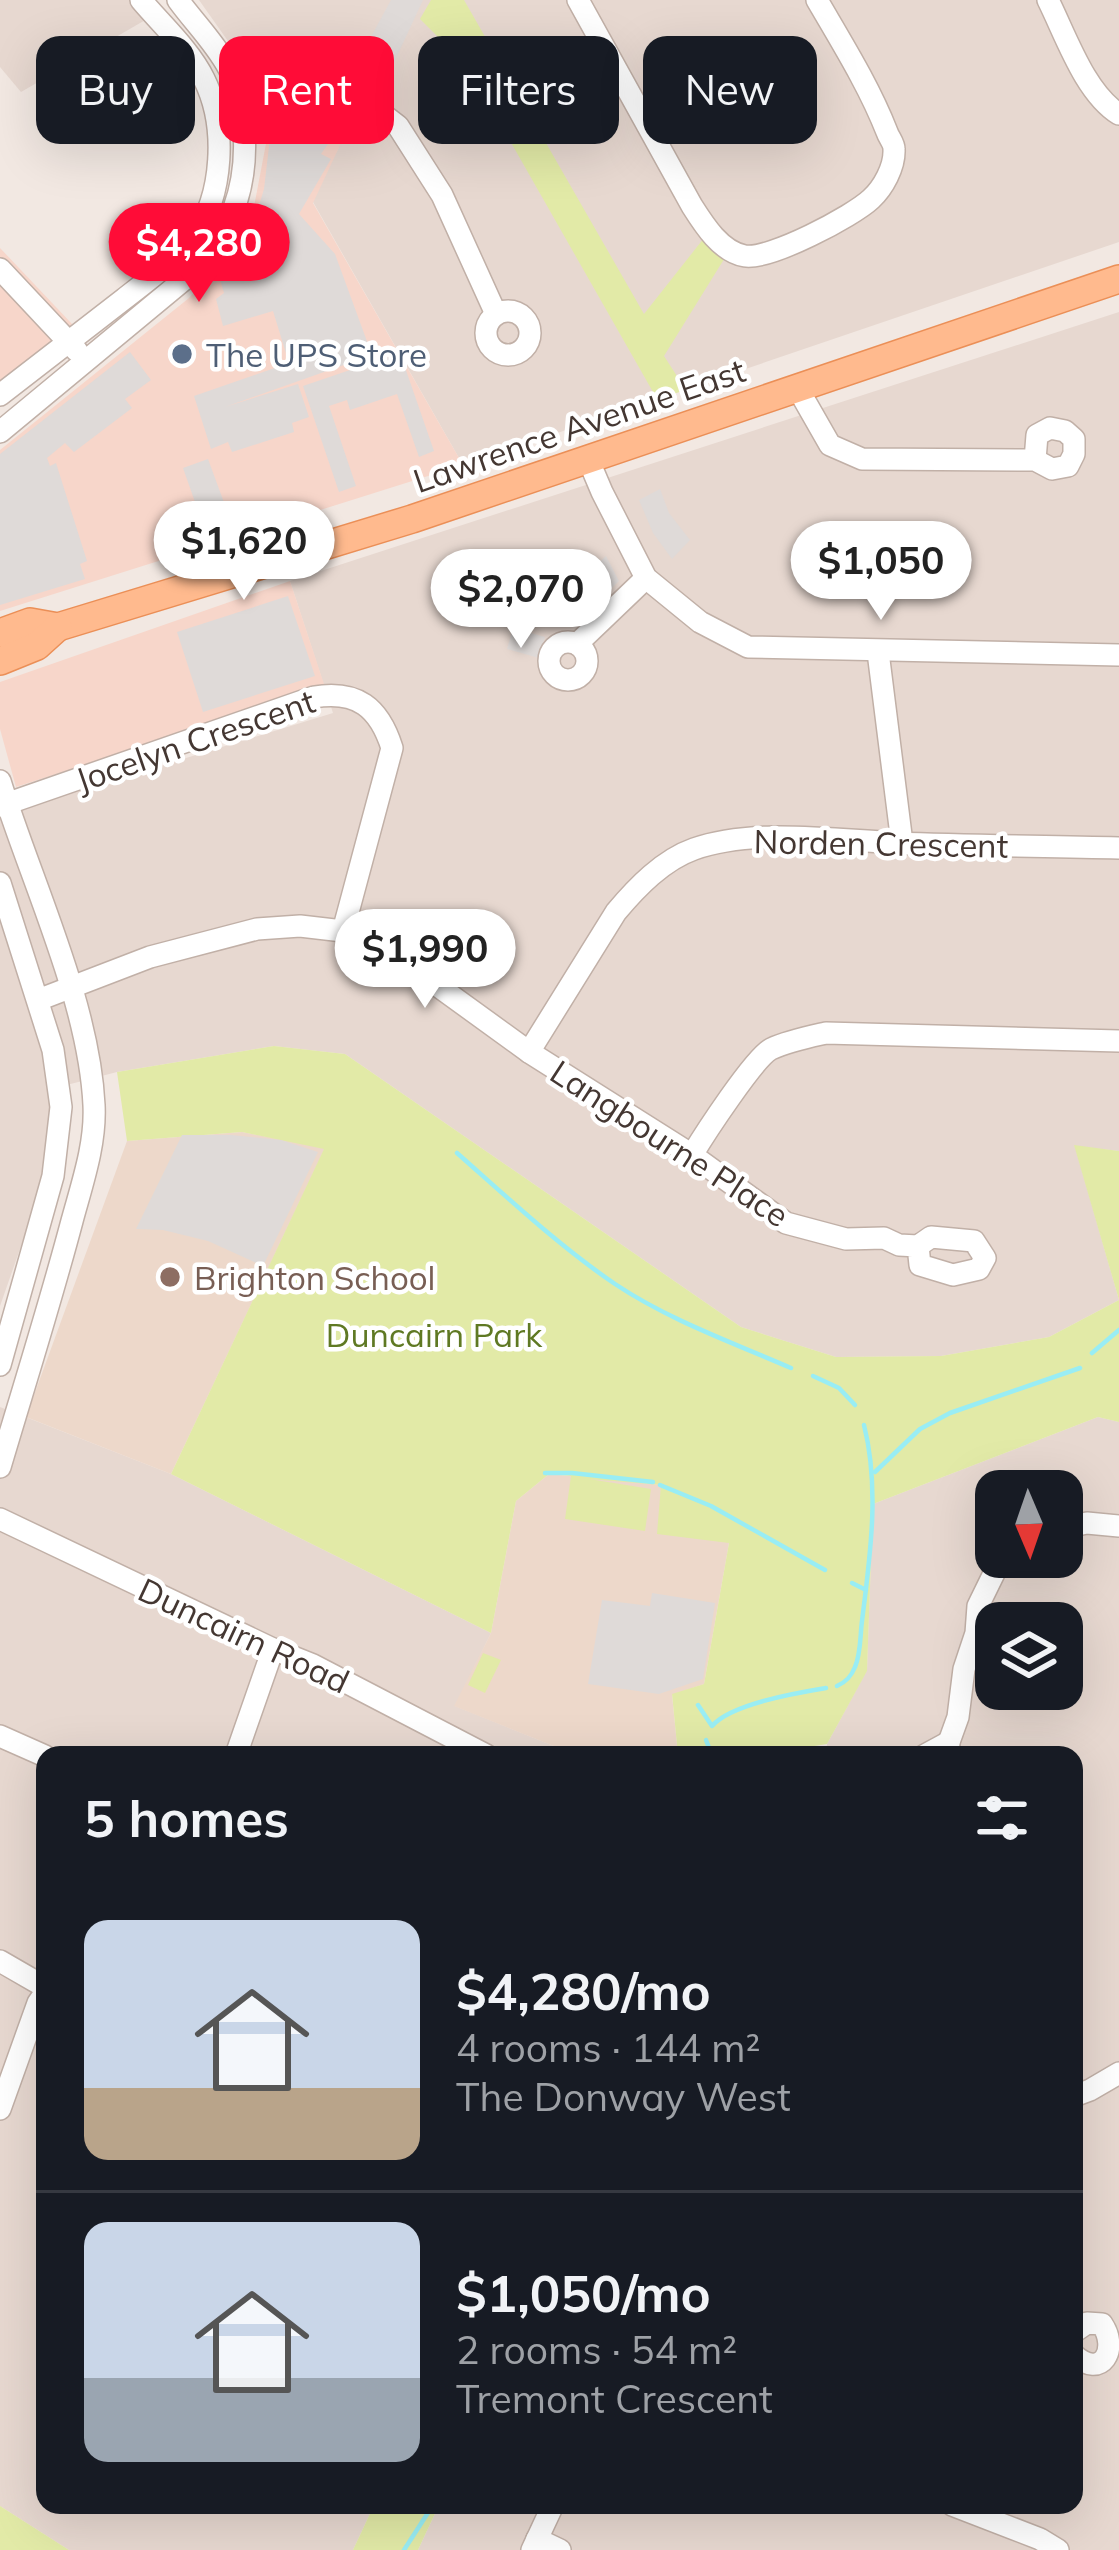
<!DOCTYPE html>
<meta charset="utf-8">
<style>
body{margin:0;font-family:Mulish,sans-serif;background:#242831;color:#f1f3f6;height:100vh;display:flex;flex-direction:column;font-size:45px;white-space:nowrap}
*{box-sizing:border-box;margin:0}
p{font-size:39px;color:#9ea1a6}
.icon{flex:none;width:66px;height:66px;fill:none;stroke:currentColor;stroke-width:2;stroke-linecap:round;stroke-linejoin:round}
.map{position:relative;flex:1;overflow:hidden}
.drawer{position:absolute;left:36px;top:1746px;width:1047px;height:768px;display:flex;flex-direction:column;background:#171b24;border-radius:24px;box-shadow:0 12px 48px #0002}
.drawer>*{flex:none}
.hud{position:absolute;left:36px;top:36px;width:1047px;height:108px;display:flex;gap:24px}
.needle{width:78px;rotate:178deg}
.fabs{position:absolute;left:975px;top:1470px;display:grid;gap:24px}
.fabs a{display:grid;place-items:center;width:108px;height:108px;border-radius:24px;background:#171b24;box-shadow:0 12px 48px #0002;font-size:60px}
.price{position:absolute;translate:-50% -102px;padding:0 27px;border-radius:42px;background:#fff;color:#222;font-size:39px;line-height:78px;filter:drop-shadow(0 3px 6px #0008)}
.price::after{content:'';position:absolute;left:50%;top:72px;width:36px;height:27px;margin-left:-18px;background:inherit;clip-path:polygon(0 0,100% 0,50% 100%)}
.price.current{background:#ff0c37;color:#fff}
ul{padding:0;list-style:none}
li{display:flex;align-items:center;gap:36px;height:300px;padding:0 48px}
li+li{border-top:3px solid #363941}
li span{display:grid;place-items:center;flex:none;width:336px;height:240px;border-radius:24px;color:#555}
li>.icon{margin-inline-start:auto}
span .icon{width:144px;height:144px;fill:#fffc;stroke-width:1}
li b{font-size:51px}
h2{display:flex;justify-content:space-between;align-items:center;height:144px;padding:0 48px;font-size:51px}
.pill{padding:0 42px;border-radius:24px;background:#171b24;box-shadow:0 12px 48px #0002;font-size:42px;line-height:108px}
.pill.current{background:#ff0c37;color:#fff}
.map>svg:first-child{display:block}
</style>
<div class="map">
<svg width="1119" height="2550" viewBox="0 0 1119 2550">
<rect width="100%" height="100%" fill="#f2e8e2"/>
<g fill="#e7d8d0" fill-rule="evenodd">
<polygon points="0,0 132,0 147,19 21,92 0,67"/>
<polygon points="199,0 1119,0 1119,242 463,465 313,202 305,127 268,133 254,78"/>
<polygon points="1119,312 1119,1151 1075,1146 1119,1300 1049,1337 941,1356 836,1357 741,1327 345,1054 274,1046 117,1072 55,1088 48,1169 0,1306 0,815 333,713 290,581"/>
<polygon points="0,1407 171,1474 491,1633 455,1706 576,1755 45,1755 45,2505 374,2505 353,2550 69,2550 0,2506"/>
<path d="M 1098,1417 L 1119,1422 L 1119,2550 L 418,2550 L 439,2505 L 1074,2505 L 1074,1755 L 826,1755 L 827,1744 L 867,1670 L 873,1504 ZM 996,1491 L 1062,1491 L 1062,1557 L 996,1557 ZM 996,1623 L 1062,1623 L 1062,1689 L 996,1689 Z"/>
</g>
<g fill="#f7d6ca">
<polygon points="349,126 313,203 463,465 0,611 0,450 189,298 249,233 268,133 305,127"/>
<polygon points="0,248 72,324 38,365 0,396"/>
<polygon points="290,581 325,687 16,787 0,729 0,682"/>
</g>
<g fill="#edd8ca">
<polygon points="242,1132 325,1148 171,1474 26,1417 127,1141"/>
<polygon points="549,1474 662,1485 729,1543 704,1684 672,1695 678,1755 576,1755 454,1706 491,1633 516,1501"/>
</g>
<g fill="#e2eaa7">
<polygon points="431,0 464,0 644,314 704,238 726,256 664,356 686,390 657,399 468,67 420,19"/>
<polygon points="274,1046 345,1054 741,1327 836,1357 941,1356 1049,1337 1119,1300 1119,1422 1098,1417 873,1504 867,1671 827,1744 759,1755 678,1755 672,1694 704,1684 729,1543 657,1534 661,1485 589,1479 651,1489 645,1531 565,1519 571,1476 549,1474 516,1501 491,1633 171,1474 324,1149 242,1132 127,1141 117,1072"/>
<polygon points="1074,1145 1119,1151 1119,1300"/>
<polygon points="483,1653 501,1660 485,1693 468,1685"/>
<polygon points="374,2505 439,2505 418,2550 353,2550"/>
<polygon points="0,2506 69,2550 0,2550"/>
</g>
<g fill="#dfdad8">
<polygon points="391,0 423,0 384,84 354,68"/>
<polygon points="307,135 328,144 321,154 331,159 299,214 335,254 372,355 225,407 298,384 309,417 292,423 294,432 232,452 228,442 211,449 194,396 289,363 273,311 223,326 216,299 224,293 220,279 250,235 264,189 270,138"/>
<polygon points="130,352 151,380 125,399 132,408 74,452 65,443 47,458 50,466 56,463 87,561 80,564 85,579 0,605 0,454"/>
<polygon points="400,353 434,451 419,457 397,394 350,410 347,400 329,406 356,486 339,492 303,386"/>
<polygon points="208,459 233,527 207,536 183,468"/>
<polygon points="660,489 669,513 690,540 672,559 653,533 639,500"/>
<polygon points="606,556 619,581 594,606 520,593 527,570 579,581"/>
<polygon points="288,596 315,676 203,712 177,632"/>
<polygon points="513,628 545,637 539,658 507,649"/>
<polygon points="182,1135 231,1135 281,1140 318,1152 263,1266 208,1241 163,1230 136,1229"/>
<polygon points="652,1593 715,1603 703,1679 659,1694 588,1684 602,1600 650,1606"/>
</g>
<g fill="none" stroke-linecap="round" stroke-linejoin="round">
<g stroke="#99edf4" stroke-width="4.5">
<path d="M 457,1153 C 508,1198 559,1246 615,1284 C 669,1320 731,1342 791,1368"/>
<polyline points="1092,1353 1119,1330"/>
<polyline points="813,1376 839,1388 855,1405"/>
<polyline points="875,1472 920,1429 950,1413 1080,1368"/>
<polyline points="545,1473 572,1473 653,1482"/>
<polyline points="660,1485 711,1506 825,1570"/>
<polyline points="852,1583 866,1590"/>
<path d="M 837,1686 C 846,1682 851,1677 855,1667 C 861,1653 860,1636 862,1621 C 870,1557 880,1488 864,1425"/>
<path d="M 698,1705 L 712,1726 C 731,1704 796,1693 826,1688"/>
<polyline points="706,1740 712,1755"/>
<polyline points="404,2550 433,2505"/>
</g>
<g stroke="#c1b0a7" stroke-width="24">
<g id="minor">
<path d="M 578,0 L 692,206 C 704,225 721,252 745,256 C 770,260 853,216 871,199 C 883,188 895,167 894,149 C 894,143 889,138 887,132 C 869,86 842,43 817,0"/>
<path d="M 1048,0 C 1066,36 1085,93 1119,114"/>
<polyline points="230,116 328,99 345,98 376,109 398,126 442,195 496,314"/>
<polyline points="0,269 77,351"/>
<circle cx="508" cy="333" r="22"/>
<polyline points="798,389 830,445 862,459 1035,460 1052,469 1068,466 1074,454 1074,439 1065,431 1050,428 1037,435 1035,460"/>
<path d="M 0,395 C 41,363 83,331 124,299 C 148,280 174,262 193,238 C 224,195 227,125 204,79 C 190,50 162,25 141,0"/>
<path d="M 0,432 L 192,273 C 231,234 248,185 244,130 C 242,109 239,86 228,67 C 215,43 194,22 178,0"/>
<polyline points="588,459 602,492 646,578 700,622 748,647 1119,655"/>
<circle cx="568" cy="661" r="19"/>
<polyline points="577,644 646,578"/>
<polyline points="878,652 902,843"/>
<path d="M 0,781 C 31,881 89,1001 94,1105 C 96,1144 82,1184 72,1221 C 50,1304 24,1386 0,1467"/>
<path d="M 0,806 L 314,697 C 357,690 379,707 392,748 L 343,931"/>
<polyline points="0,883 53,1050 61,1107 53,1176 0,1365"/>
<polyline points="38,1000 150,957 257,929 300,926 343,931 391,952 529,1052 692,1155 786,1223 846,1239 884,1238 899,1245 918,1246 931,1237 974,1241 985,1258 979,1269 953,1275 920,1265 918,1246"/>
<path d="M 529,1052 L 616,912 C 637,887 663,860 694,849 C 753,828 835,840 897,843 C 971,846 1045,846 1119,848"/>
<path d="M 692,1155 C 704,1135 754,1058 771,1049 C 788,1041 808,1037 826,1033 L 1119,1041"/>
<polyline points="0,1519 273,1649 313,1665 486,1755"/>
<polyline points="1062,1528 1087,1523 1119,1526"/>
<polyline points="0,1736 45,1756"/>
<polyline points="236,1755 273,1649"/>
<polyline points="925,1755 949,1742"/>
<polyline points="948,1755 949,1742 958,1717 964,1669 976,1633 978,1606 1002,1557"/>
<polyline points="0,1961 45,1987"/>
<polyline points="1074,2096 1090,2090 1119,2073"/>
<polyline points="0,2109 38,2003 45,1993"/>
<path d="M 1074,2332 L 1087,2323 L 1102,2324 C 1119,2349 1102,2380 1074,2355"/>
<polyline points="952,2505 1040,2539 1058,2550"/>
<polyline points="537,2539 560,2550"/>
<polyline points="532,2550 553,2505"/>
</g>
</g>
<g stroke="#eb8f57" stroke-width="30">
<g id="major">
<polyline points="0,633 30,622 58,627 412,519 1119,279"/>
<polyline points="0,661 37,646 58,627"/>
</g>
</g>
<use href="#minor" stroke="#fff" stroke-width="21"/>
<use href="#major" stroke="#ffba8e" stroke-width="27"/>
</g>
<circle fill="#5c6f8a" stroke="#fff" stroke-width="4.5" cx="182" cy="354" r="12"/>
<circle fill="#8d6e63" stroke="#fff" stroke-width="4.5" cx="170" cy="1277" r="12"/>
<g text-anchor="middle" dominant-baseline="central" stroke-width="9" stroke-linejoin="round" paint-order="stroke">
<g font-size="33" fill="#4e5e75" stroke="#fff" text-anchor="start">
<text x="206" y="354">The UPS Store</text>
</g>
<g font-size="33" fill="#443732" stroke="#fff">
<text transform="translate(579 425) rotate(-19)">Lawrence Avenue East</text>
<text transform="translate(195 740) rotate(-19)">Jocelyn Crescent</text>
<text transform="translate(881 843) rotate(1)">Norden Crescent</text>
<text transform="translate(670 1143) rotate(33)">Langbourne Place</text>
<text transform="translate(244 1635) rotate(25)">Duncairn Road</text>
</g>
<g font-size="33" fill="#785e54" stroke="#fff" text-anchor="start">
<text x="194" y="1277">Brighton School</text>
</g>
<g font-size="33" fill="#5f7923" stroke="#fff">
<text x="434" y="1334">Duncairn Park</text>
</g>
</g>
</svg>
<div class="fabs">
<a><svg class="needle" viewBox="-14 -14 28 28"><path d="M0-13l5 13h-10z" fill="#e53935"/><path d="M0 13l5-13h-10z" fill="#9ea1a6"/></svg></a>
<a><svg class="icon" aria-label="layers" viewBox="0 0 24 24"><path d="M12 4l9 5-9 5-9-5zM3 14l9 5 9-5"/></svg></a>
</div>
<b class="price current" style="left:199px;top:305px">$4,280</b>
<b class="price" style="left:244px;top:603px">$1,620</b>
<b class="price" style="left:881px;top:623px">$1,050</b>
<b class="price" style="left:521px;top:651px">$2,070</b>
<b class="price" style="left:425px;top:1011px">$1,990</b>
<div class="hud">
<a class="pill">Buy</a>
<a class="pill current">Rent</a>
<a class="pill">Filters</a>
<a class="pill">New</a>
</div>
<section class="drawer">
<h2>5 homes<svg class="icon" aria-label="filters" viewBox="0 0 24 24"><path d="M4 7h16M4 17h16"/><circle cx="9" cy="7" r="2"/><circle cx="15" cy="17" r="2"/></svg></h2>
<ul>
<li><span style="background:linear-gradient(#c9d6e8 70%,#b9a48a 0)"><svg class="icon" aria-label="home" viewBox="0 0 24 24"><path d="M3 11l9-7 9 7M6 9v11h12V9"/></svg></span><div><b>$4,280/mo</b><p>4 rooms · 144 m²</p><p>The Donway West</p></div></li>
<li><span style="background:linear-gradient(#c9d6e8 65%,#9aa5b1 0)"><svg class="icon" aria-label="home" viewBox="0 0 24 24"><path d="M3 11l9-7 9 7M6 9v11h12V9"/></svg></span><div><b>$1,050/mo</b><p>2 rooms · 54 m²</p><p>Tremont Crescent</p></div></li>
</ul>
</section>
</div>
